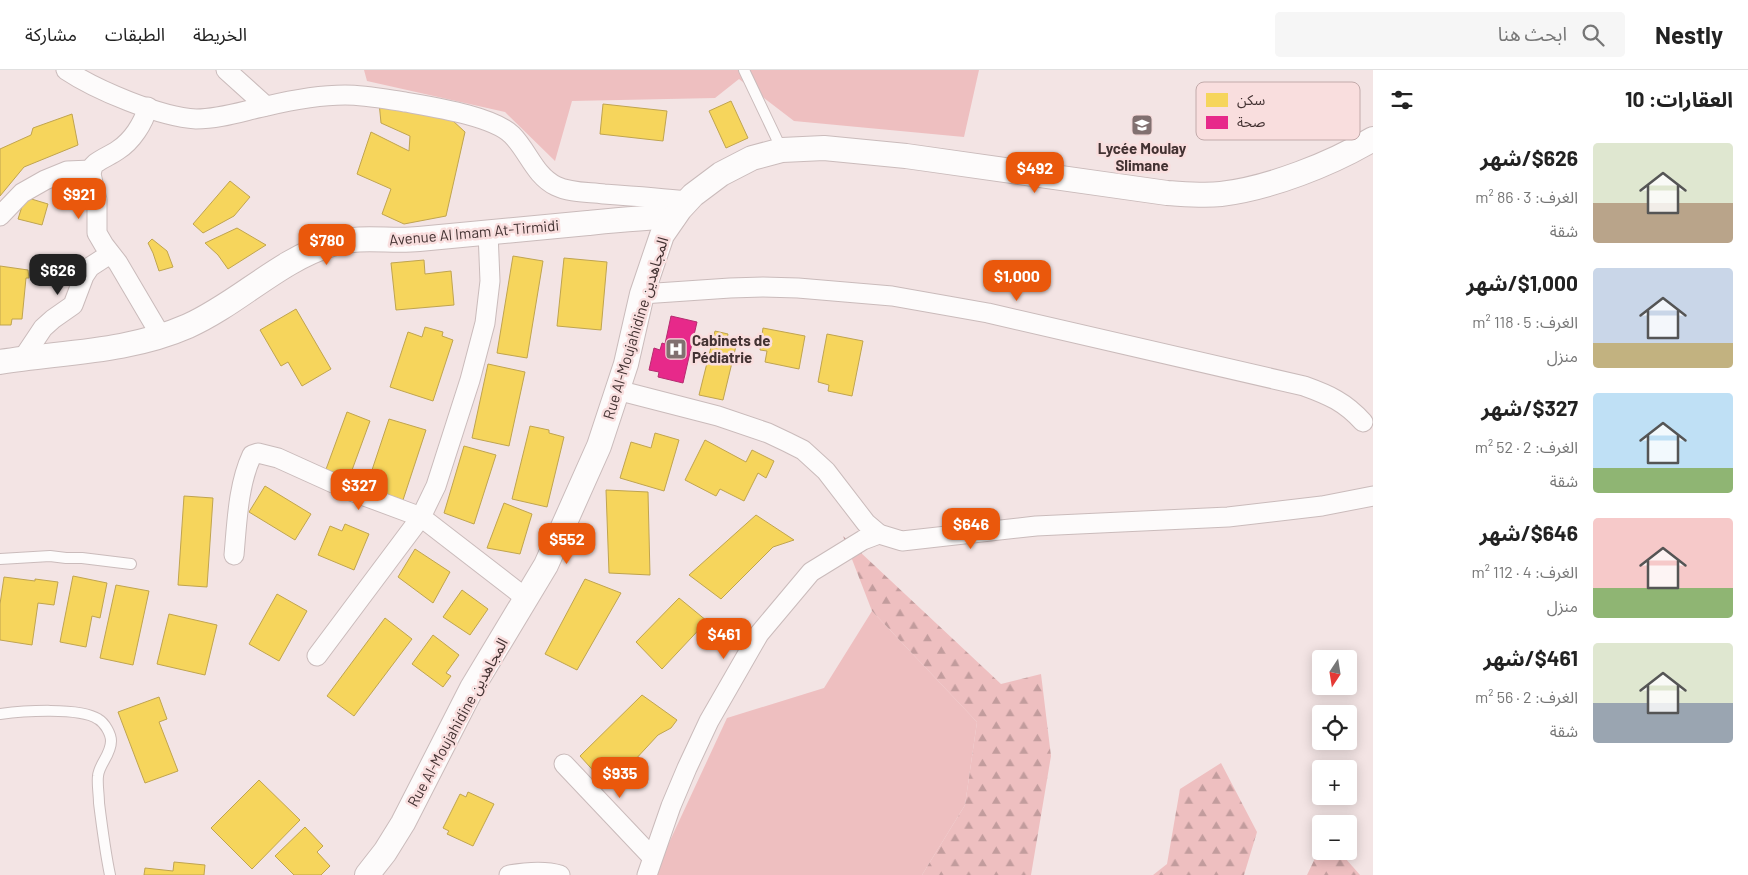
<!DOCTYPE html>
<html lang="ar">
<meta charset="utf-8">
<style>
body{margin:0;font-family:Barlow,"Noto Sans Arabic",sans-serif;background:#f6f6f6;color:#222;direction:rtl;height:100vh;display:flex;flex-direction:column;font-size:19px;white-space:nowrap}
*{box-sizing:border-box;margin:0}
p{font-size:16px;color:#767676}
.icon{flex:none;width:28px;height:28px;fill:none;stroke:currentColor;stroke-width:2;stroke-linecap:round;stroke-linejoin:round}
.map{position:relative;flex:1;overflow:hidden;direction:ltr}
.side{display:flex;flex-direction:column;background:#fff;width:375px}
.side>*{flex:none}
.needle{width:32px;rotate:192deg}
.controls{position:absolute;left:1312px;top:580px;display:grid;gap:10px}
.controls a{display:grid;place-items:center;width:45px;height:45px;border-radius:5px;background:#fff;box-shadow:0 2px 12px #0003;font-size:25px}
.price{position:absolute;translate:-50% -42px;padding:0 11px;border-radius:10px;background:#ea580c;color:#fff;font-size:16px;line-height:32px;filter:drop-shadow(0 1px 2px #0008)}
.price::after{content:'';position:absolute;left:50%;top:30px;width:15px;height:11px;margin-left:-8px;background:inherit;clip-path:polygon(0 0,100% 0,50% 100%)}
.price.current{background:#222;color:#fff}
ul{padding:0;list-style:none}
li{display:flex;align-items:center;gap:15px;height:125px;padding:0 15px}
li span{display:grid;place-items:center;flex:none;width:140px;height:100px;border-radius:5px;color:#555}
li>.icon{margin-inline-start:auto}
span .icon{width:60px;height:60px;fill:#fffc;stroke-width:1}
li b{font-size:21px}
h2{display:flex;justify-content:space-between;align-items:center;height:60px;padding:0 15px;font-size:21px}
header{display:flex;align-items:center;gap:30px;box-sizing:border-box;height:70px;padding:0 25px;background:#fff;border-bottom:1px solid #e0e0e0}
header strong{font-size:24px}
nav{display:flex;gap:28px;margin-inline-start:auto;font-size:18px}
.search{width:350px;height:45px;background:#f6f6f6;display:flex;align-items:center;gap:12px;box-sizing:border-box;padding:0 18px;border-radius:5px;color:#767676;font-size:19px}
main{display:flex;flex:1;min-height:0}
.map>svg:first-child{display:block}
</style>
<header>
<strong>Nestly</strong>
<div class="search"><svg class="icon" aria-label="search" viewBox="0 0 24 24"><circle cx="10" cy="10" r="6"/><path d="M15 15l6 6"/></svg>ابحث هنا</div>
<nav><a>الخريطة</a><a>الطبقات</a><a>مشاركة</a></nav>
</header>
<main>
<section class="side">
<h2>العقارات: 10<svg class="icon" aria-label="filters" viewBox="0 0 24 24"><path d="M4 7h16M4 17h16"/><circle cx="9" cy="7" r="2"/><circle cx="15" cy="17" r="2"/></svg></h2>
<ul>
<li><span style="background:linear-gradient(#dfe7d0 60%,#b9a48a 0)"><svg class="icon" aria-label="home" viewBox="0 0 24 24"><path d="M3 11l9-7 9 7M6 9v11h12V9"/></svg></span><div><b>$626/شهر</b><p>الغرف: 3 · 86 m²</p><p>شقة</p></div></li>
<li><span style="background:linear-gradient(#c9d6e8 75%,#c2b280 0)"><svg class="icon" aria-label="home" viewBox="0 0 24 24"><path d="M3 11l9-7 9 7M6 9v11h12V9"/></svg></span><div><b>$1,000/شهر</b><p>الغرف: 5 · 118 m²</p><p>منزل</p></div></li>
<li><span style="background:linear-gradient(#bfe0f5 75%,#8fb573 0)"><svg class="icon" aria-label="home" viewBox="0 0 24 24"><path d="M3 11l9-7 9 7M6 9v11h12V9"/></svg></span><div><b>$327/شهر</b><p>الغرف: 2 · 52 m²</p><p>شقة</p></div></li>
<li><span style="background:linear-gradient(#f6c9c9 70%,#8fb573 0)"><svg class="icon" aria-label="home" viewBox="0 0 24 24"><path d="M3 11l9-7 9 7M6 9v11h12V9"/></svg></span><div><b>$646/شهر</b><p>الغرف: 4 · 112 m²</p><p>منزل</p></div></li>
<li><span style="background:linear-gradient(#dfe7d0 60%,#9aa5b1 0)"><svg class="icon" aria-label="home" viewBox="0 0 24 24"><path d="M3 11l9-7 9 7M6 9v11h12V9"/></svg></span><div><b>$461/شهر</b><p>الغرف: 2 · 56 m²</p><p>شقة</p></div></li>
</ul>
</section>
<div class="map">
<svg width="1373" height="805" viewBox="0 0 1373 805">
<defs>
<pattern id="forest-firs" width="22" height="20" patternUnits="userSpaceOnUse" patternTransform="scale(1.25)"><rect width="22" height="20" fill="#eebfc0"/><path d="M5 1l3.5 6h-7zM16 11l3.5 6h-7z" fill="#c29c9d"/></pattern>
</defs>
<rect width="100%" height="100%" fill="#f3e4e4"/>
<g fill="#eebfc0">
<polygon points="364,0 979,0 964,67 794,51 739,9 715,28 572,31 555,91 505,42 367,11"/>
<polygon points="872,541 977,652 965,735 922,805 654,805 727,648 824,618"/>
</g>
<g fill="url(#forest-firs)">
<polygon points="843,466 1001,614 1041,604 1051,686 1031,805 922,805 965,735 977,652 872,541"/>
<polygon points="1221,693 1257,762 1244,805 1153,805 1167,794 1180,719"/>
<polygon points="1321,776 1321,781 1339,781 1360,805 1307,805"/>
</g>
<g fill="#f6d55c" stroke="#c0a44f">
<polygon points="731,31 748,68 726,78 709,41"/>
<polygon points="379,32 452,50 465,62 446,146 404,154 382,144 391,119 357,104 371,62 409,81 410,66 381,53"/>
<polygon points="603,34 667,41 663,71 600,64"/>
<polygon points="72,44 78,75 24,97 0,126 0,79 31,65 33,58"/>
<polygon points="230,111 250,127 234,146 203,163 193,154"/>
<polygon points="28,128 48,134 42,155 18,149 24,130"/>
<polygon points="237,158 266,175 228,199 218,185 205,173"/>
<polygon points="152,169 167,181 173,197 159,201 153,183 148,173"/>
<polygon points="513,186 543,191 527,288 497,283"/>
<polygon points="564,188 607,192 601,260 557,256"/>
<polygon points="424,190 425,204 451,201 454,235 396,240 391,193"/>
<polygon points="0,196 28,200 29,208 26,208 22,249 12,249 11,255 0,255"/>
<polygon points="296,239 331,299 302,316 288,292 281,296 260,260"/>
<polygon points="425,257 443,262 442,266 453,270 433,331 390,317 408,262 422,267"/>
<polygon points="763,258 805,266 799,299 765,292 767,281 760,280"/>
<polygon points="715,261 728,264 726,273 736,276 723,330 699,325"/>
<polygon points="827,264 863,271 852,326 828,321 829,315 818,312"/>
<polygon points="488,294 525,302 509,376 472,368"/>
<polygon points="347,342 370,351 348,411 325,402"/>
<polygon points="389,349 426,360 403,430 366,418"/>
<polygon points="530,356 549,360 549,363 564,367 547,437 512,429"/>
<polygon points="655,363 679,370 664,421 620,408 631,372 651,378"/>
<polygon points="705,370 746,392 752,380 774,391 766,408 758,403 744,431 720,419 716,426 685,410"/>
<polygon points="464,376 496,385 474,454 444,443"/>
<polygon points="265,416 311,444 295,470 249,442"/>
<polygon points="606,420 648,422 650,505 609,503"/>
<polygon points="184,426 213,428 207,517 178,515"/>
<polygon points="504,433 532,444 520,484 487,478"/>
<polygon points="756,445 794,470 773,477 721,529 689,505"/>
<polygon points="345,454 369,464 354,500 318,485 330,456 342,461"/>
<polygon points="415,479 450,502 433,533 398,507"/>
<polygon points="73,506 107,513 100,548 92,546 86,577 60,572"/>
<polygon points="4,507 35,511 35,509 58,512 54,535 38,533 32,575 0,570 0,534"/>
<polygon points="585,509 621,523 577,600 545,584"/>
<polygon points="116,515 149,521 133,595 100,588"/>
<polygon points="462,520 488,539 470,565 443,547"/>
<polygon points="277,524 307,541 279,591 249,574"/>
<polygon points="679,528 707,551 662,599 636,572"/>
<polygon points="169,544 217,555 205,605 157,594"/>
<polygon points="385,548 412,569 354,646 327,626"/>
<polygon points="433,565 459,585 446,603 451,606 443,617 412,594"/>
<polygon points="642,625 677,650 671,658 658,665 609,718 580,686"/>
<polygon points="159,627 167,649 159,652 178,701 145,713 118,642"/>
<polygon points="259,710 300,750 252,799 211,758"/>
<polygon points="468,722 494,734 473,776 447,764 449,761 443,758 460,724 466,727"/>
<polygon points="305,757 323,776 317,782 330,796 321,805 294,805 275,786"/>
<polygon points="174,792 205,795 204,805 144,805 145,798 173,801"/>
</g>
<polygon fill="#e7298a" stroke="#b62c70" points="671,246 697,252 683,313 658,307 659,302 649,300 654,278 660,280 662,273 665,274"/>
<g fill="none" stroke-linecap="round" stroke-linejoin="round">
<g stroke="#cabbbb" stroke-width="12">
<g id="service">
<polyline points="744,0 782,80"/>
<polyline points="0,489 50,486 66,488 82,488 131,494"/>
<path d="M 0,644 C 22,641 80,637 98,649 C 105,653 111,664 111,671 C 111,685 99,694 98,706 C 97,715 99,724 99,733 C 102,757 105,781 110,805"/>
</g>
</g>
<g stroke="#cabbbb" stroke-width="21">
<g id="minor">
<path d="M 66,0 C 96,20 160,47 196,49 C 220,49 243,41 267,36 C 292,30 319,25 345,25 C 365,25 385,29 405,32 C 433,37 493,46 512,65 C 528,81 535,106 556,116 C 570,123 589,122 604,124 C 632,126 660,128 687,131"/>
<polyline points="226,0 266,36"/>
<path d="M 148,37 C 143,54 132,71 118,80 C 111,85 103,88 96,93 L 93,96 L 91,104 L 97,130 L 97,163 L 104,175 L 118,193 L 161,266"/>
<polyline points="0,146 22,123 45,110 67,101 91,100"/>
<path d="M 642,224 L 730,218 L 763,217 L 798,218 L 892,226 L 988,243 L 1304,316 C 1329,325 1345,332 1363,352"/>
<polyline points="23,288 43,258 53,249 73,235 84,206 90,197 110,184"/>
<polyline points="617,320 718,346 768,363 787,372 803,380 826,401 866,453 879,464 902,471 1036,456 1228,447 1322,436 1373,426"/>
<path d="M 234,485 C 237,452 238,415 252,385 L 258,383 L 278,388 L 351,421 L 421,447 L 527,529"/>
<polyline points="317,586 421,447 436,416 470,310 485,253 490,211 488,162"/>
<polyline points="564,694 652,787"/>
<path d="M 509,805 C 526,802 544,800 560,805"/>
<polyline points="647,805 671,736 687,698 709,651 759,564 811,502 863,470 879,464"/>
</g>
</g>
<g stroke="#cabbbb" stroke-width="26">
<g id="tertiary">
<path d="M 0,292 C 63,282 129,282 188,256 C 239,233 279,190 332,174 C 361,165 390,172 419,169 C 475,164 531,158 588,153 C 617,150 645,147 674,147"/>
<path d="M 367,805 L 385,782 L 403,753 L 472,618 L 546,495 L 599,376 L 626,294 L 642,224 L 662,165 L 680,139 L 693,125 L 721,104 L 752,88 L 782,80 L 824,78 L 906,86 L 1167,123 C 1185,124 1203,126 1221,124 C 1270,118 1331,94 1373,69"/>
</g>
</g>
<use href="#service" stroke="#fdfbfb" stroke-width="10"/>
<use href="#minor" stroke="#fdfbfb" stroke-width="19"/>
<use href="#tertiary" stroke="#fdfbfb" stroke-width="24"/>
</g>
<defs>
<g id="school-square" transform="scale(1.125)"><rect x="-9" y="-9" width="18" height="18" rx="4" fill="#817070" stroke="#f9dede"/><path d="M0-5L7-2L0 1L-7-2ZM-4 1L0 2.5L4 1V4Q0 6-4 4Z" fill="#fff"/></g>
<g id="hospital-square" transform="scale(1.125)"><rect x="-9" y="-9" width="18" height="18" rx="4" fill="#817070" stroke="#f9dede"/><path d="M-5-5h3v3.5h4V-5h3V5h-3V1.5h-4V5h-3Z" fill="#fff"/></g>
</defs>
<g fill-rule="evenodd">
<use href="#school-square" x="1142" y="55"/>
<use href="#hospital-square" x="676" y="279"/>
</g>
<g text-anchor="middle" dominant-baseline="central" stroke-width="5" stroke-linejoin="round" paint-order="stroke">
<g font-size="15" font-weight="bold" fill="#433232" stroke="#f9dede">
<text x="1142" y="78">Lycée Moulay<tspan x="1142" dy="17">Slimane</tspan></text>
<text x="692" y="270" text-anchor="start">Cabinets de<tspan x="692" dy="17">Pédiatrie</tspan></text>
</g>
<g font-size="15" fill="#433232" stroke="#f9dede">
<text transform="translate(474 162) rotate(-5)">Avenue Al Imam At-Tirmidi</text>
<text transform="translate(635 258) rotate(-73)">Rue Al-Moujahidine المجاهدين</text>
<text transform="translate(457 652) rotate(-61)">Rue Al-Moujahidine المجاهدين</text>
</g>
</g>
<rect x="1196" y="12" width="164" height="58" rx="8" fill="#f9dede" stroke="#c2aaaa" stroke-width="1"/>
<rect x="1206" y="23" width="22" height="14" fill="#f6d55c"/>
<rect x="1206" y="46" width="22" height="13" fill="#e7298a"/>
<g font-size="14" fill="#433232">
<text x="1237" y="35">سكن</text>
<text x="1237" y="57">صحة</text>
</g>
</svg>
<div class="controls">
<a><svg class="needle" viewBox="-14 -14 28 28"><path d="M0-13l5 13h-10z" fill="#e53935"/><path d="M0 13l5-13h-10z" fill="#767676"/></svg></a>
<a><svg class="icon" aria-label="locate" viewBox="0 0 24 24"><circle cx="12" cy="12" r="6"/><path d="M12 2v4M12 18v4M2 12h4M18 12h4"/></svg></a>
<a>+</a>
<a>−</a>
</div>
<b class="price" style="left:1035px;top:124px">$492</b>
<b class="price" style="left:79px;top:150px">$921</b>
<b class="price" style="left:327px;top:196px">$780</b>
<b class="price current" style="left:58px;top:226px">$626</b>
<b class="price" style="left:1017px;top:232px">$1,000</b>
<b class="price" style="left:359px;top:441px">$327</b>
<b class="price" style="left:971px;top:480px">$646</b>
<b class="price" style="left:567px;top:495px">$552</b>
<b class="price" style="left:724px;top:590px">$461</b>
<b class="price" style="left:620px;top:729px">$935</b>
</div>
</main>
